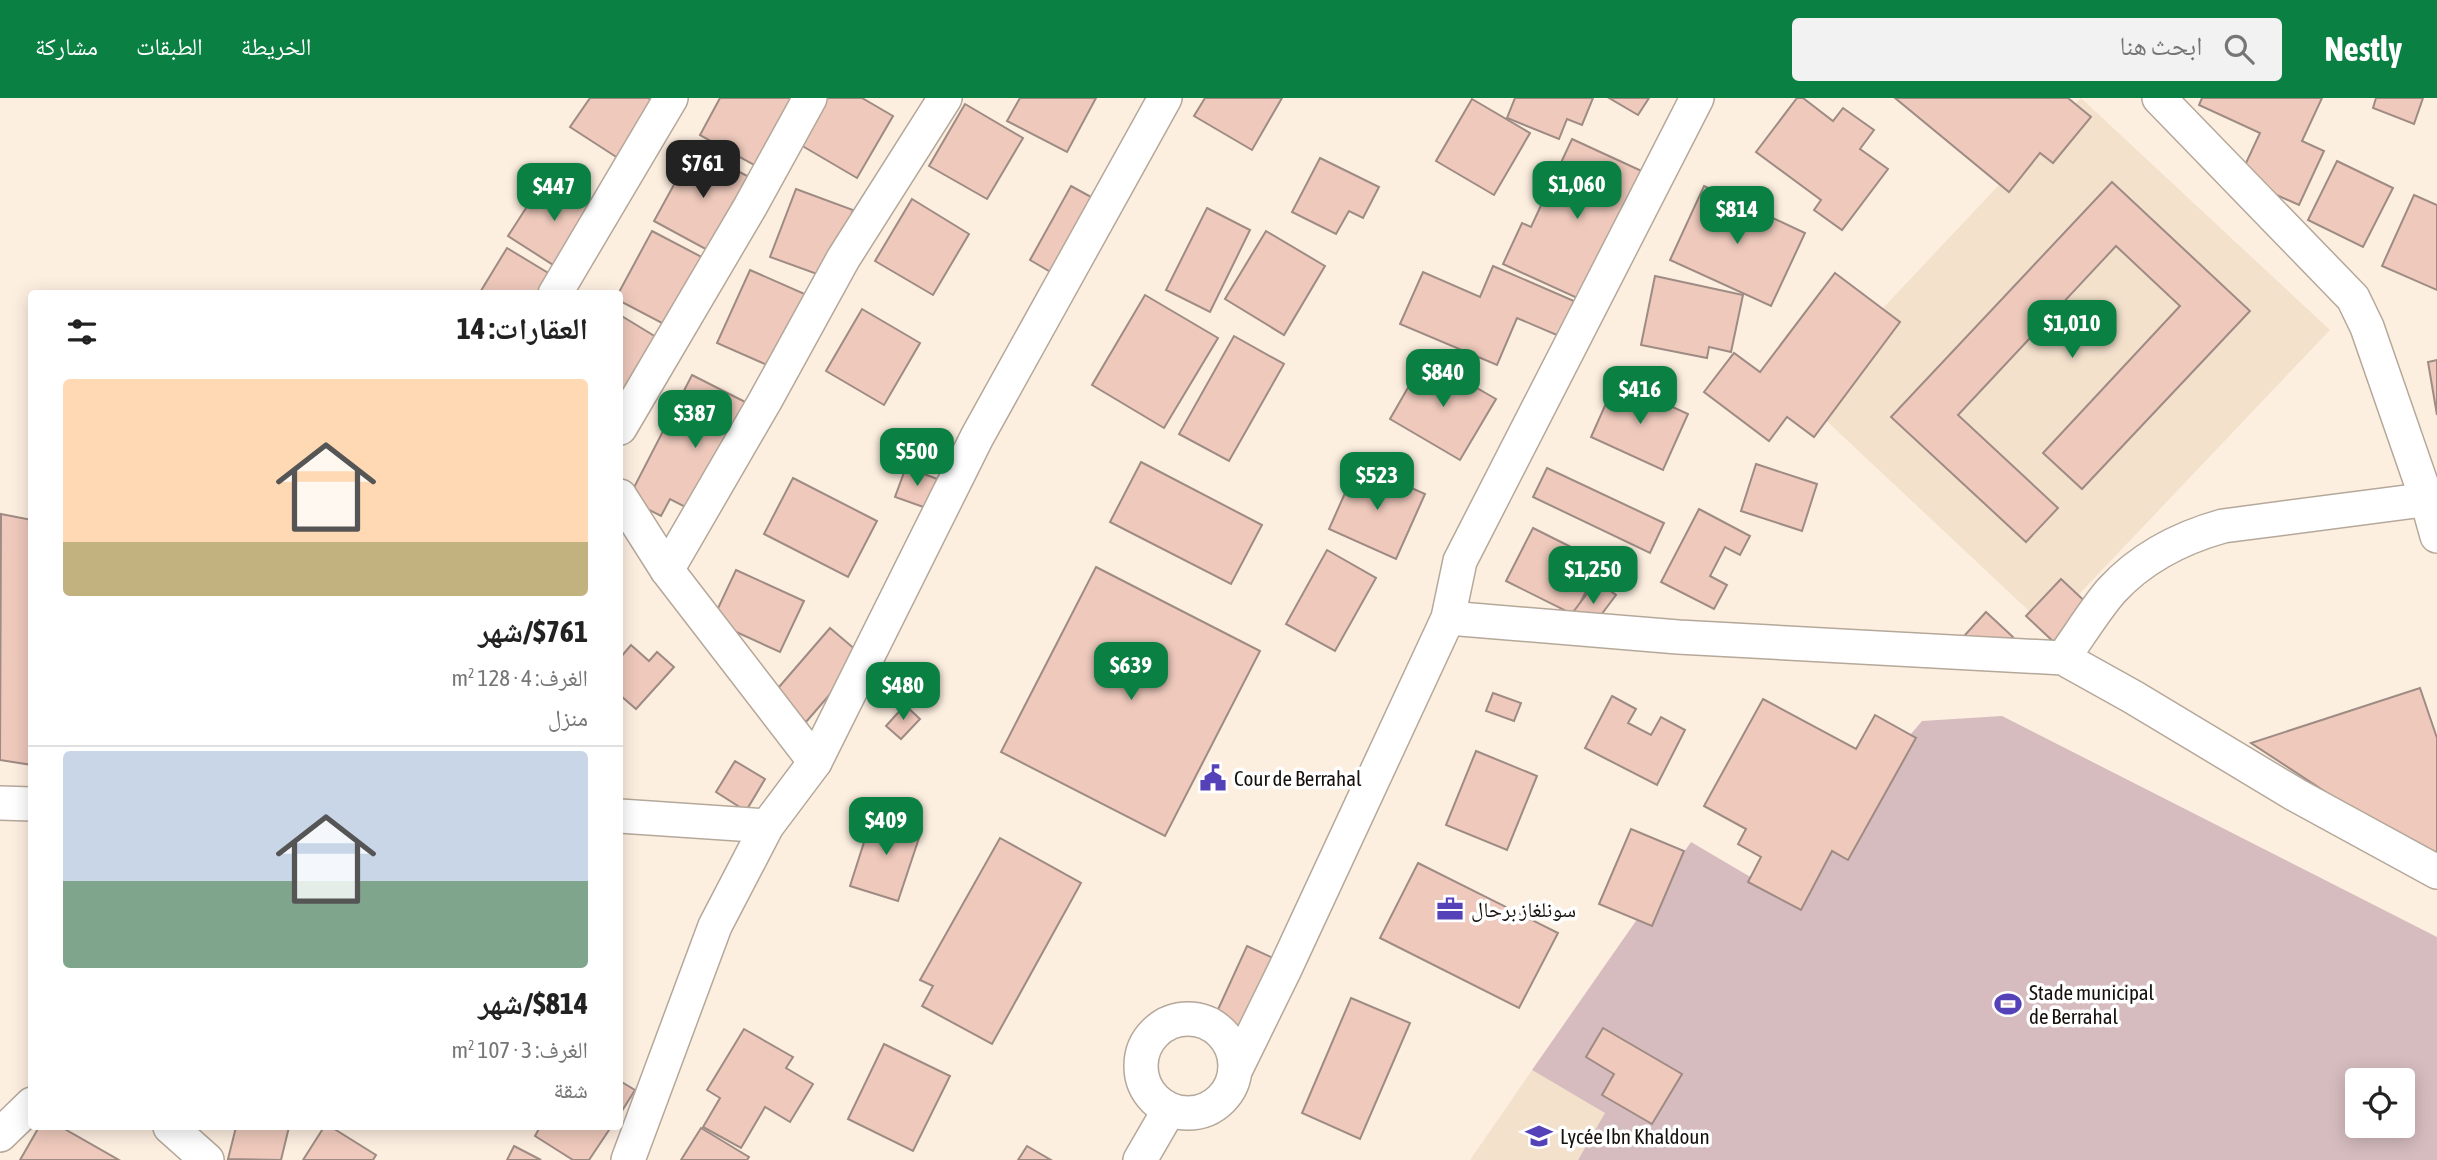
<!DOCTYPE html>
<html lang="ar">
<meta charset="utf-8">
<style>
body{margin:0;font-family:"Asap Condensed","Noto Naskh Arabic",sans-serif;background:#f2f2f2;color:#222;direction:rtl;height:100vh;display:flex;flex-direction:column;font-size:26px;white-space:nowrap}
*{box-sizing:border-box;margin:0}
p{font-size:23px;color:#767676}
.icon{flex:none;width:38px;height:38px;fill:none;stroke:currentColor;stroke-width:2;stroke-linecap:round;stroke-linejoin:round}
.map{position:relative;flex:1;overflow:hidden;direction:ltr}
.sheet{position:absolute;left:28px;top:192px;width:595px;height:840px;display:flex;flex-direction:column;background:#fff;border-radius:7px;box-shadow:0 4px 18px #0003;direction:rtl}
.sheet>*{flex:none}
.fabs{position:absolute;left:2345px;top:970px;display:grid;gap:14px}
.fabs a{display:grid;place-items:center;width:70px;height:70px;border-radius:7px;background:#fff;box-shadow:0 4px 18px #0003;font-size:35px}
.price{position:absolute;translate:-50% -60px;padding:0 16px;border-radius:14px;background:#0b8043;color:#fff;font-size:23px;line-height:46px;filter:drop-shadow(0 2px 4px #0008)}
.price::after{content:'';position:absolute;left:50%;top:42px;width:21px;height:16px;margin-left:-10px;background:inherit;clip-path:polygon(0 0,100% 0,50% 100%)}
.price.on{background:#222;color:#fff}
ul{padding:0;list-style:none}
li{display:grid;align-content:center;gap:14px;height:371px;padding:0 35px}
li+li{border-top:2px solid #e0e0e0}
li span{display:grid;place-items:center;height:217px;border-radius:7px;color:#555}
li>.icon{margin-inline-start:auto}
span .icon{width:126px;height:126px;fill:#fffc;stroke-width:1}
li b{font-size:30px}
h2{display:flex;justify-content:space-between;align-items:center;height:84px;padding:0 35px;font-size:30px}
header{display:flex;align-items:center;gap:42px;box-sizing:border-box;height:98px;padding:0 35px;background:#0b8043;color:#fff}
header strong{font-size:33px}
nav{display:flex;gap:38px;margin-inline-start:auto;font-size:24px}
.search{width:490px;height:63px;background:#f2f2f2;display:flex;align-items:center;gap:18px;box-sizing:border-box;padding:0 24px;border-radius:7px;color:#767676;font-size:26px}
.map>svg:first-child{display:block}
</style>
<header>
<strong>Nestly</strong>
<div class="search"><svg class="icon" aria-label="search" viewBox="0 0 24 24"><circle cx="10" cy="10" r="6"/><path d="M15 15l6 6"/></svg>ابحث هنا</div>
<nav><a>الخريطة</a><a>الطبقات</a><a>مشاركة</a></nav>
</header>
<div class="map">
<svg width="2437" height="1062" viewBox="0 0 2437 1062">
<rect width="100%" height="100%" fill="#fdefe0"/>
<g fill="#f3e1cc">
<polygon points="2081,0 2330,232 2047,530 1800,298"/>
<polygon points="1532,972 1606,1015 1578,1062 1470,1062"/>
</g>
<path fill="#d6bcbf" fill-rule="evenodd" d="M 2002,618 L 2437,839 L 2437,1062 L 1578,1062 L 1605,1015 L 1532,972 L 1691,744 L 1776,794 L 1922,623 ZM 2357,982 L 2403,982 L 2403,1027 L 2357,1027 Z"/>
<g fill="#eec9bc" stroke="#9e8b84" stroke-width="2">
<polygon points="590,0 648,0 661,9 624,64 570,29"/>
<polygon points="720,0 793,0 765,73 700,37"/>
<polygon points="826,0 862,0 893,18 857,80 799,46"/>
<polygon points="1020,0 1096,0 1067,54 1007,23"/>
<polygon points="1205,0 1282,0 1252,52 1194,18"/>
<polygon points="1515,0 1593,0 1582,27 1567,21 1559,41 1507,20"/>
<polygon points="1609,0 1649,0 1638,17"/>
<polygon points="1797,0 1803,0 1833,23 1843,10 1874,32 1860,51 1888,71 1842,132 1814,112 1821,102 1756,54"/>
<polygon points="1895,0 2068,0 2091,19 2053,65 2040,55 2009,94"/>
<polygon points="2202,0 2322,0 2302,43 2324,53 2299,107 2239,80 2260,35 2199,7"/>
<polygon points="2376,0 2423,0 2414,26 2373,10"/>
<polygon points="1472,1 1530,35 1494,97 1436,63"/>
<polygon points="965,6 1023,40 987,101 929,68"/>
<polygon points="1572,41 1646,75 1586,204 1503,166 1522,125 1531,129"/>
<polygon points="694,50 751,80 711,154 654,123"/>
<polygon points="1320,60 1379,89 1363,120 1349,113 1336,136 1292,114"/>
<polygon points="2337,63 2393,90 2363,149 2308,122"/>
<polygon points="546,79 599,112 561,172 508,138"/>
<polygon points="2112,84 2250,213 2082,391 2043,355 2180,208 2116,148 1958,317 2058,410 2026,444 1891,319"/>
<polygon points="1071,88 1102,105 1061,180 1030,162"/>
<polygon points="1704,88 1805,135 1771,208 1670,162"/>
<polygon points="796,91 853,112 828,180 770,159"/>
<polygon points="2414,97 2437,107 2437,192 2382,168"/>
<polygon points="912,101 969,136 933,197 875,163"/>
<polygon points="1207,110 1250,132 1210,214 1166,192"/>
<polygon points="652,133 715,166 679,234 620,203 618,196"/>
<polygon points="1266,133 1325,168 1284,237 1225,201"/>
<polygon points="507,150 555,179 545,196 479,196"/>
<polygon points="1493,168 1574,203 1559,238 1517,220 1497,267 1400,226 1423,174 1480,199"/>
<polygon points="750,172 816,201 783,274 717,245"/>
<polygon points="1835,175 1900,224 1814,339 1787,319 1769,343 1704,294 1734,255 1760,274"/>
<polygon points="1655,178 1743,197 1731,254 1709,249 1707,260 1641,247"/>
<polygon points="1145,197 1218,240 1164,330 1092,287"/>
<polygon points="862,211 920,245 884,307 826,273"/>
<polygon points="620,217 666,245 633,299 620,291"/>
<polygon points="1234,238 1284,266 1229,363 1179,336"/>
<polygon points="1425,260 1496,301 1460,362 1390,321"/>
<polygon points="2437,262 2437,317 2428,264"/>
<polygon points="692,277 761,312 705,419 670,401 661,418 628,401"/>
<polygon points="1616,283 1688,316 1663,372 1591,339"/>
<polygon points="1141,364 1262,427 1231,486 1110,424"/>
<polygon points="1358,366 1425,396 1396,461 1329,431"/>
<polygon points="1756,366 1817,386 1802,433 1741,413"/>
<polygon points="906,369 940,382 929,411 895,399"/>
<polygon points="1547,370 1664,425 1650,455 1533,399"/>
<polygon points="793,380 877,423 848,479 764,436"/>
<polygon points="1699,411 1750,438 1740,457 1725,449 1710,478 1727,487 1714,511 1661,484"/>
<polygon points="1,416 32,422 32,667 0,662"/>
<polygon points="1533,430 1601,464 1574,517 1506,483"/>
<polygon points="1327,452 1376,480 1335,553 1286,526"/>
<polygon points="1096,469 1260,553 1165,738 1001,654"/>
<polygon points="736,472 804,503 780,554 712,523"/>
<polygon points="2061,481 2107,524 2072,561 2026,518"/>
<polygon points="1597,483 1616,497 1589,533 1570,518"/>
<polygon points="1986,514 2013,539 1992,562 1965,537"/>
<polygon points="830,530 863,558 806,624 773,596"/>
<polygon points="631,547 649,563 657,554 674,569 636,611 620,597 620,560"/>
<polygon points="2420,590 2437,640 2437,757 2426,760 2251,645"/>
<polygon points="1493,595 1521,605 1514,623 1486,613"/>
<polygon points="1612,598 1636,611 1628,625 1651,637 1661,619 1685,632 1657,687 1585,650"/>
<polygon points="1763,601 1856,651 1875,617 1916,640 1848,762 1832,753 1801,812 1748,784 1761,759 1738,746 1746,731 1704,708"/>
<polygon points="905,607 920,621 901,641 886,628"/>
<polygon points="1476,653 1537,678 1507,752 1446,727"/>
<polygon points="735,663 765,681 746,713 716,694"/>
<polygon points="873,716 922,731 898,803 850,788"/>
<polygon points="1631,731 1684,753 1652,828 1599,806"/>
<polygon points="1000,740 1081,785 992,946 922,908 933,888 920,882"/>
<polygon points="1418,765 1558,835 1519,910 1380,840"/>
<polygon points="1247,848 1284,865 1252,935 1215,918"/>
<polygon points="1351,900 1410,925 1360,1041 1302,1015"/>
<polygon points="1603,930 1682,976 1652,1026 1602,997 1614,976 1586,959"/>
<polygon points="744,931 793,959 786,970 813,986 790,1024 765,1009 741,1050 703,1029 720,1000 707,992"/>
<polygon points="884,946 950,978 913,1053 848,1021"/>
<polygon points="620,983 635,992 620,1016"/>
<polygon points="39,1029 61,1029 119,1062 20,1062"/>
<polygon points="236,1029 289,1029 281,1062 228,1061"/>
<polygon points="324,1029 331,1029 376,1057 373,1062 303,1062"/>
<polygon points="540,1029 611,1029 589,1062 573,1062 535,1038"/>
<polygon points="701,1030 749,1059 747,1062 681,1062"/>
<polygon points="514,1048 541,1062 507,1062"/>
<polygon points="1027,1048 1051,1062 1018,1062"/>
</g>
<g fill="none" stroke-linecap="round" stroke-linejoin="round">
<g stroke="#b5a89a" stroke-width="36">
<g id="minor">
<polyline points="2159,0 2353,200 2367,229 2427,402 2437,438"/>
<polyline points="555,196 671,0"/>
<polyline points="620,330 750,109 810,0"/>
<polyline points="620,398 667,472 815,664"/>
<polyline points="667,472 765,303 843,161 945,0"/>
<polyline points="1448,520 1678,539 2063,560 2133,599 2296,697 2437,774"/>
<path d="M 2063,560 C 2079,538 2094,513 2111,493 C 2142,459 2180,440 2223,428 L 2437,400"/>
<polyline points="0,705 32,706"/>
<polyline points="620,718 767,728"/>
<circle cx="1188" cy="968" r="47"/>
<polyline points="1235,973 1285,871 1448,520 1460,463 1697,0"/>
<polyline points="170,1029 207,1062"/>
<polyline points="0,1037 32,1006"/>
<polyline points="628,1062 715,828 767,728 815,664 977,339 1165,0"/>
<polyline points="1140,1062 1169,1012"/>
</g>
</g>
<use href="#minor" stroke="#fff" stroke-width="33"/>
</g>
<defs>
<g id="civic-bare" transform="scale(2.1)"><path d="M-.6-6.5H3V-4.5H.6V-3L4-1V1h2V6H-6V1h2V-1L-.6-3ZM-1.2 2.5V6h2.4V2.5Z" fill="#5542b9" stroke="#fff" stroke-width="2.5" paint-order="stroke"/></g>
<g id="office-bare" transform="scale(2.1)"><path d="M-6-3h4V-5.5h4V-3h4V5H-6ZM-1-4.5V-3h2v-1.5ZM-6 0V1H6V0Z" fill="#5542b9" stroke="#fff" stroke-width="2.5" paint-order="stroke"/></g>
<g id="stadium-bare" transform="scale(2.1)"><path d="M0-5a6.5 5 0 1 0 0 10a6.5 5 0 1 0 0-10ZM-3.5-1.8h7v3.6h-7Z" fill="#5542b9" stroke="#fff" stroke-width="2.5" paint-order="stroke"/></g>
<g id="school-bare" transform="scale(2.1)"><path d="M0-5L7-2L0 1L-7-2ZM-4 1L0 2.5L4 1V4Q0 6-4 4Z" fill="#5542b9" stroke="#fff" stroke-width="2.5" paint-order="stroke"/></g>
</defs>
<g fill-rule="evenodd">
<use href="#civic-bare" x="1213" y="680"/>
<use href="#office-bare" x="1450" y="811"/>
<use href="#stadium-bare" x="2008" y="906"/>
<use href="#school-bare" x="1539" y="1038"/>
</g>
<g text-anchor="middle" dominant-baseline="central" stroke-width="7" stroke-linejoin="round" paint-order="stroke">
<g font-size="21" fill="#15100b" stroke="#fff" text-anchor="start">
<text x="1234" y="680">Cour de Berrahal</text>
<text x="1471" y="811">سونلغاز برحال</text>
<text x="2029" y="894">Stade municipal<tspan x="2029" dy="24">de Berrahal</tspan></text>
<text x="1560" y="1038">Lycée Ibn Khaldoun</text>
</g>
</g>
</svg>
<div class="fabs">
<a><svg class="icon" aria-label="locate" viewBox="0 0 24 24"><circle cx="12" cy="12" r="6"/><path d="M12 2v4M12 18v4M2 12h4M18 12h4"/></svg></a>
</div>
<b class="price on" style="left:703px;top:102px">$761</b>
<b class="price" style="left:1577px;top:123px">$1,060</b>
<b class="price" style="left:554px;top:125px">$447</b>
<b class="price" style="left:1737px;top:148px">$814</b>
<b class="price" style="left:2072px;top:262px">$1,010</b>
<b class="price" style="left:1443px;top:311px">$840</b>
<b class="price" style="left:1640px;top:328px">$416</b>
<b class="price" style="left:695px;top:352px">$387</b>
<b class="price" style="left:917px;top:390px">$500</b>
<b class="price" style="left:1377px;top:414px">$523</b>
<b class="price" style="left:1593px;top:508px">$1,250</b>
<b class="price" style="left:1131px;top:604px">$639</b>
<b class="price" style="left:903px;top:624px">$480</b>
<b class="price" style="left:886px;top:759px">$409</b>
<section class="sheet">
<h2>العقارات: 14<svg class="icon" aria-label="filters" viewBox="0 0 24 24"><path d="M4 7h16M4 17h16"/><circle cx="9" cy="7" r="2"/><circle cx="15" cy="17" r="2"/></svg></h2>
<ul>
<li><span style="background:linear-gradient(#ffd9b3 75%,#c2b280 0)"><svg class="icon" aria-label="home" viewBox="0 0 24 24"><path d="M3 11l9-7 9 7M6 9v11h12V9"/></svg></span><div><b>$761/شهر</b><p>الغرف: 4 · 128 m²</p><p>منزل</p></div></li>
<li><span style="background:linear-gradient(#c9d6e8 60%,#7fa58c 0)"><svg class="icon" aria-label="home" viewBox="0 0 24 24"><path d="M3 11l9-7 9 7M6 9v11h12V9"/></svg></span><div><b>$814/شهر</b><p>الغرف: 3 · 107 m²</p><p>شقة</p></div></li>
</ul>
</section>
</div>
